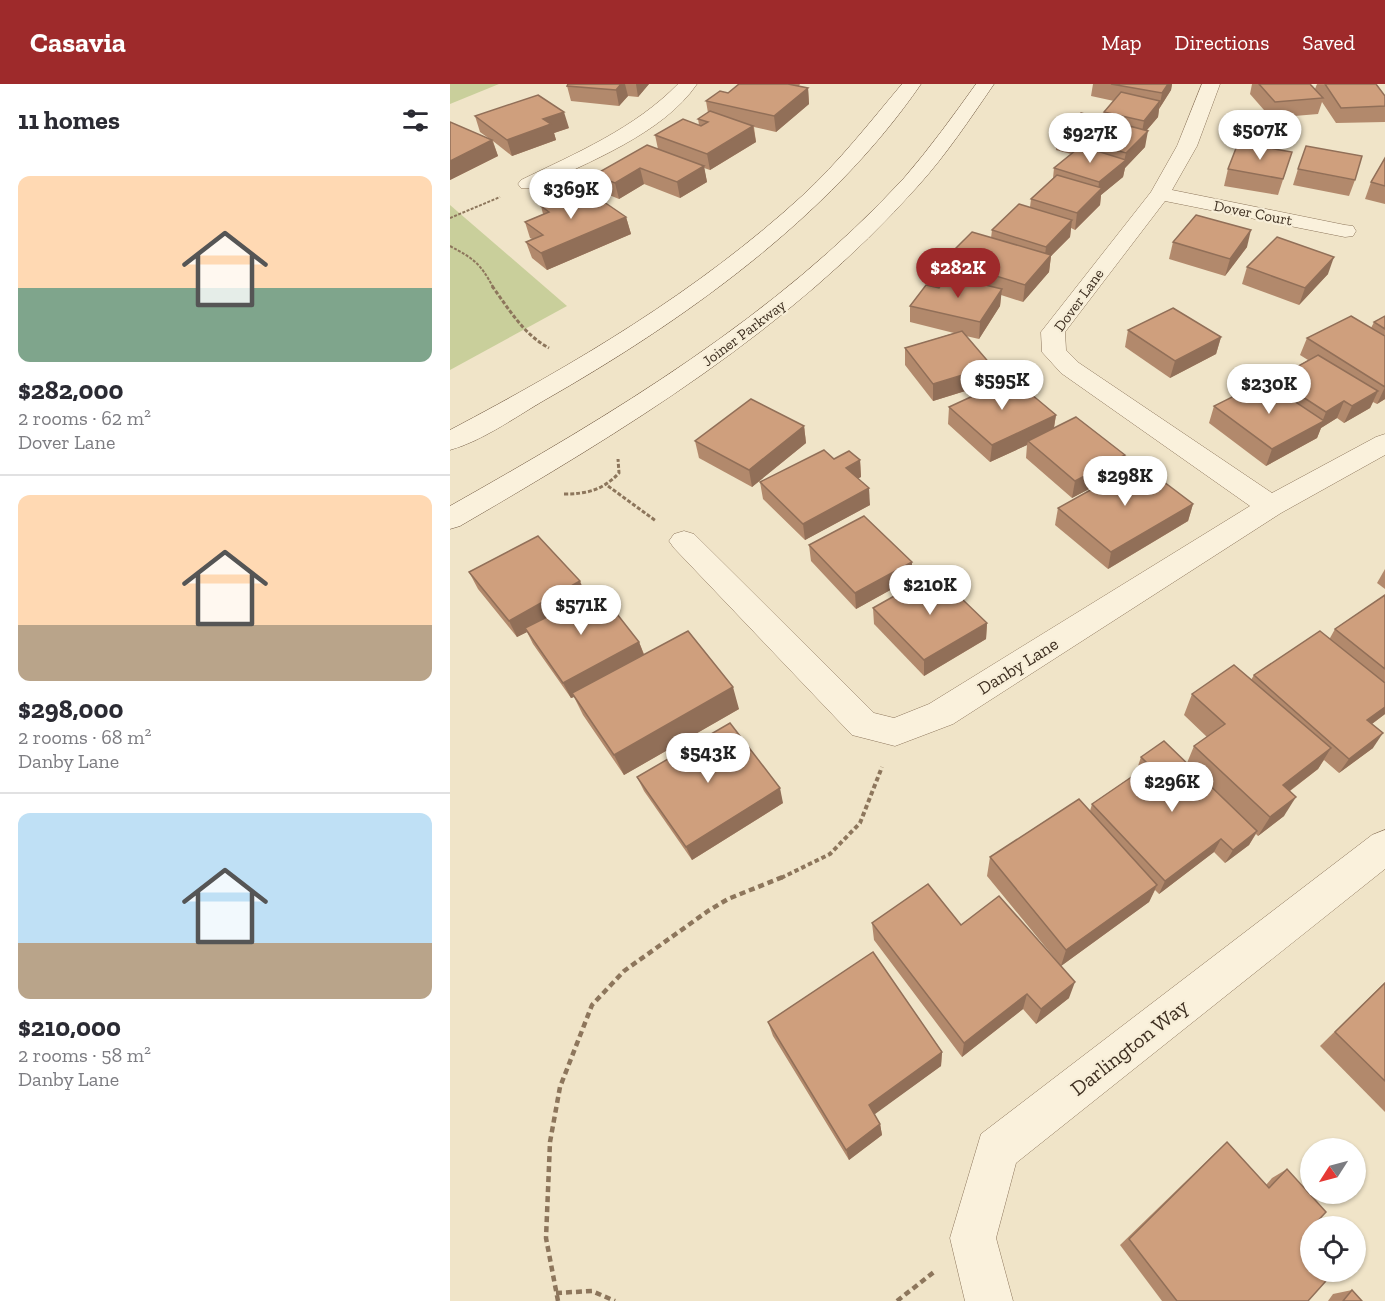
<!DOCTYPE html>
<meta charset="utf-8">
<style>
body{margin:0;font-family:"Zilla Slab",serif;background:#f2f2f3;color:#2b2b33;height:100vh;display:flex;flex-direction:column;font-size:22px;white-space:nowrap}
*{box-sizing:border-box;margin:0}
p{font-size:20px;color:#7c7c81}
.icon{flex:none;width:33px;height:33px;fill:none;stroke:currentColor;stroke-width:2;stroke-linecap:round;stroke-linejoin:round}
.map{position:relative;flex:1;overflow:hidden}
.side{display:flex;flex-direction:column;background:#fff;width:450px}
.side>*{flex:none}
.needle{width:39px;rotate:234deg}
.controls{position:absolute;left:850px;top:1054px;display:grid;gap:12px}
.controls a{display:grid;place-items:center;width:66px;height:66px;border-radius:50%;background:#fff;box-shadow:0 2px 4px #0004;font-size:30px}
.price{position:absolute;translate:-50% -51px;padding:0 14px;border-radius:21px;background:#fff;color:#222;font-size:20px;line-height:39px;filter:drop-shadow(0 2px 3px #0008)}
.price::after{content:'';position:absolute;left:50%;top:36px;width:18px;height:14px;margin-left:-9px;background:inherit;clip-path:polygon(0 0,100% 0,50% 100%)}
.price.on{background:#9e2a2b;color:#fff}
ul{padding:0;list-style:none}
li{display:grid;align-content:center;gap:12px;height:318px;padding:0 18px}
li+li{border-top:2px solid #e1e1e2}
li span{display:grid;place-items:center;height:186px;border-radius:12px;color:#555}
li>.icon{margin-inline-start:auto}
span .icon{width:108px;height:108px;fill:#fffc;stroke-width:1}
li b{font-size:26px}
h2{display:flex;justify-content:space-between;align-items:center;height:72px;padding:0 18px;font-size:26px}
header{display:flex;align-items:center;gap:36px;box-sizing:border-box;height:84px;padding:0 30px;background:#9e2a2b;color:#fff}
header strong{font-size:28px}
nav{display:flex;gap:33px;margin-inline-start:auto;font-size:21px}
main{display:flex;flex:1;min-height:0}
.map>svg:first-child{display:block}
</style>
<header>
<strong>Casavia</strong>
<nav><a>Map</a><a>Directions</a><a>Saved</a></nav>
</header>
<main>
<section class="side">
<h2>11 homes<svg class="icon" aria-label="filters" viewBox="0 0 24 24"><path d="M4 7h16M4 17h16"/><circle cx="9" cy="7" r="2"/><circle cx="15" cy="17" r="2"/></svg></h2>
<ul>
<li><span style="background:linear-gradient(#ffd9b3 60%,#7fa58c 0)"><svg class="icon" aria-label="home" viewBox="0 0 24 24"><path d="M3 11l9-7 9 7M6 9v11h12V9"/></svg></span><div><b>$282,000</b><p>2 rooms · 62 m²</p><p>Dover Lane</p></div></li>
<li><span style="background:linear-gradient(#ffd9b3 70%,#b9a48a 0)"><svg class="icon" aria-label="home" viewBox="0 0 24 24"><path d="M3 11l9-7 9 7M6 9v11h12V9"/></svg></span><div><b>$298,000</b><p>2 rooms · 68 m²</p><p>Danby Lane</p></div></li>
<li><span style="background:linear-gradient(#bfe0f5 70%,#b9a48a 0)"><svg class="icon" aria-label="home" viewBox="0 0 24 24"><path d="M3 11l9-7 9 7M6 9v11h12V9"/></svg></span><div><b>$210,000</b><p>2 rooms · 58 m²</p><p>Danby Lane</p></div></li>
</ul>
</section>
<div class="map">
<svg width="935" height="1217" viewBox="0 0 935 1217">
<rect width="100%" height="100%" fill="#f0e4c8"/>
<g fill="#c9cf9b">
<polygon points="0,0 49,0 0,20"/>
<polygon points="0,121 117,222 0,286"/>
</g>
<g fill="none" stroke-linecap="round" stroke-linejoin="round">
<g stroke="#8d765c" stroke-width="1">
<g id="street">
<path d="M 228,0 L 247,0 C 213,50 138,78 85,104 L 71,104 L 68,100 L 71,96 C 126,69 184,45 228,0 Z"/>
<polygon points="752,0 770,0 747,62 722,106 895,141 903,142 906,147 903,152 895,153 715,117 615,248 616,266 629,279 822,409 926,353 935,350 935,371 831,429 503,640 445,662 402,651 224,464 219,457 224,450 234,447 244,450 424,629 444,634 479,620 800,422 611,289 592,268 591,248 701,108 727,62"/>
<polygon points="935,746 935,785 566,1079 546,1154 563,1217 515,1217 500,1154 531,1050 922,751"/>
</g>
</g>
<g stroke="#6f573f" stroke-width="1">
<g id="secondary">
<path d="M 452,0 L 471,0 C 379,134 232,238 93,317 C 64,334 32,357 0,366 L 0,346 C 125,280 247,208 352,112 C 389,78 420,38 452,0 Z"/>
<path d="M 526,0 L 544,0 C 520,35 496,71 468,102 C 340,246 175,346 10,442 L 0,445 L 0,422 C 163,330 326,233 454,94 C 480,64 503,32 526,0 Z"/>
</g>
</g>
<g stroke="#8d765c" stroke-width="2" stroke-dasharray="3 1.5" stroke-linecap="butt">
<polyline points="0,134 50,113"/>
<path d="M 0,162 C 24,175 30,179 43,203"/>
</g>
<g stroke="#8d765c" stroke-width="3" stroke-dasharray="4 2" stroke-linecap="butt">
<path d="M 42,202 C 59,225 73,250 99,264"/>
<polyline points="158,402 206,437"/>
<path d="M 114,410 C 137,410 153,406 169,389 L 168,375"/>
</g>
<polyline stroke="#8d765c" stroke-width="4" stroke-dasharray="4.5 3" stroke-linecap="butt" points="331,794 380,770 410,739 432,683"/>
<g stroke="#8d765c" stroke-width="4.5" stroke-dasharray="6 4" stroke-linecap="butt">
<polyline points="106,1209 142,1207 165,1217"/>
<polyline points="108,1217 96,1154 100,1058 110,1003 142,921 174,887 258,827 278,815 335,792"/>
<polyline points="447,1217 484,1188"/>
</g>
<use href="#street" fill="#faf1dc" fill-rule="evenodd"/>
<use href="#secondary" fill="#faf1dc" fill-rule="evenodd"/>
</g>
<g fill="#b2896c">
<polygon points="118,0 199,0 188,13 178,12 169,22 121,17 117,2"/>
<polygon points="289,0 350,0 349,2 358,4 359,20 326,48 304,43 306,58 260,86 254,84 257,98 230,114 194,100 169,115 149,107 144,91 208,65 205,51 249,41 248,35 258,29 256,17 278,9"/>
<polygon points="643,0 722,0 721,6 709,25 708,33 696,47 695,63 675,84 673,93 651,111 650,121 625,146 621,144 620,153 601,172 599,188 573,218 551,211 550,222 529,255 516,252 541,299 483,317 455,281 455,264 504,249 460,238 460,222 489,204 496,194 494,193 494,176 541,154 542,146 580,123 581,115 603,94 604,84 621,70 606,66 608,50 653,35 654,28 664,17 641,12"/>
<polygon points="802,0 860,0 865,5 867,0 926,0 935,12 935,38 886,39 872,18 868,30 821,34 800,10"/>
<polygon points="25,32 119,44 104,49 106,56 62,72 43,57 48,72 0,96 0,38 41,56 30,48"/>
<polygon points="842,68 828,111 774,102 778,85"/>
<polygon points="935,74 935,120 915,115 921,98"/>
<polygon points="848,85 905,96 899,112 843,101"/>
<polygon points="91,122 176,133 181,150 97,186 82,174 76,158 82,155 80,154 75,138 93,130"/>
<polygon points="723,158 797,163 775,192 719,175"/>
<polygon points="797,183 878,190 849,221 792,200"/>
<polygon points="935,232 935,315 927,320 923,318 920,324 894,339 887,334 871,344 867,354 816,382 759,339 764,322 822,302 825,295 858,276 850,271 857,254 921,244 924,238"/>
<polygon points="678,246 771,253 766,270 720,294 675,263"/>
<polygon points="499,323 606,331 604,344 671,388 622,414 576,374 577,361 540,378 498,340"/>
<polygon points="354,342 356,359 302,403 249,374 245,357"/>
<polygon points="384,375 410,376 411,393 408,394 420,421 355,456 313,415 310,398"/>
<polygon points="743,420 738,437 658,485 605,441 608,424"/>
<polygon points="359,461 462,478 462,494 406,525 361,477"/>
<polygon points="935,485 935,505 927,499"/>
<polygon points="19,488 137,513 189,558 194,570 289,625 174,691 133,631 124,613 121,614 83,560 77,548 67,553 28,505"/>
<polygon points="935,511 935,630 922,640 923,664 889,689 874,676 868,685 840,707 834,732 808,752 806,750 799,761 775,779 764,768 709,810 705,806 699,818 611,882 619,914 586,940 573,925 512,973 424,856 422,839 511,841 611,882 537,792 540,773 640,727 642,720 687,689 686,688 691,673 737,679 744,662 757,653 734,631 742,610 801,596 804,591 880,554 885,545"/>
<polygon points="423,524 537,539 536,555 474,592 424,540"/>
<polygon points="187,693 333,719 242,776 194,707"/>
<polygon points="935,898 935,1028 870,962"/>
<polygon points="318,938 492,968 491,982 424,1030 430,1040 432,1051 399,1076 323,952"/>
<polygon points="777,1058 816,1101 822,1094 837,1085 858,1147 858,1217 712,1217 670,1161 765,1069"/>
<polygon points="902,1206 912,1217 878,1217 883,1210"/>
</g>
<g fill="#916f58">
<polygon points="171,0 175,0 178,12 169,22 166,6"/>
<polygon points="186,0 199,0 188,13"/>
<polygon points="718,0 722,0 721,6 709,25 712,9"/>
<polygon points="358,4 359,20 326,48 324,32"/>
<polygon points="710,17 708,33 691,53 694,37"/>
<polygon points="114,28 119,44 104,49 106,56 62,72 57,56 93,35"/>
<polygon points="303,42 306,58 260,86 257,70"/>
<polygon points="698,47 695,63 675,84 673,93 651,111 650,121 625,146 627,129 648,109 649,98 674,77 676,69"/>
<polygon points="42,56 48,72 0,96 0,77"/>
<polygon points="254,82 257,98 230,114 227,98"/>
<polygon points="190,84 194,100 169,115 165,99"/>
<polygon points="176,133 181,150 97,186 91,169"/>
<polygon points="622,136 620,153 601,172 599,188 573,218 575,201 594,179 596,163"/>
<polygon points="801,146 797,163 775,192 780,175"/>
<polygon points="884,173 878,190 849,221 855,204"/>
<polygon points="552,205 550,222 529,255 530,238"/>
<polygon points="771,253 766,270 720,294 725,277"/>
<polygon points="542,282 541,299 483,317 483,300"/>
<polygon points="935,303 935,315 927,320"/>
<polygon points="928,307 920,324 894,339 902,322"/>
<polygon points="894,317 887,334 871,344 867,354 816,382 822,365 872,338 876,328"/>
<polygon points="606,331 603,348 578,357 577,361 540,378 542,361"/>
<polygon points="354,342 356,359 302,403 299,386"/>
<polygon points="675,371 671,388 622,414 625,397"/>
<polygon points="410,376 411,393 397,400 396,384"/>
<polygon points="419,404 420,421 355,456 353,440"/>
<polygon points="743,420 738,437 658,485 661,468"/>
<polygon points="462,478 462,494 406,525 405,509"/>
<polygon points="130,497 137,514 75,544 77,548 67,553 59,537"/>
<polygon points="537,539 536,555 474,592 474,576"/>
<polygon points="189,558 195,574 122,609 124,613 121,614 113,599"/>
<polygon points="283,603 289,625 174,691 164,671"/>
<polygon points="935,623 935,630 907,651 917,636"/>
<polygon points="933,649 923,664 889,689 899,675"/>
<polygon points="881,664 868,685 821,721 833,701"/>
<polygon points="330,704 333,719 242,776 236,763"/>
<polygon points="846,713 834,732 808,752 820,733"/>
<polygon points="807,747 799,761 775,779 783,766"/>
<polygon points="771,755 764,768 709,810 715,797"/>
<polygon points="707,801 699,818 611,882 616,866"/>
<polygon points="625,898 619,914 586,940 591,925"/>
<polygon points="577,910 573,925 512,973 514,959"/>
<polygon points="492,968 491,982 421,1033 419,1021"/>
<polygon points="430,1040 432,1051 399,1076 396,1066"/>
</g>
<g fill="#cf9f7d" stroke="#916f58" stroke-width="1.5">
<polygon points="118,0 171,0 166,6 117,2"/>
<polygon points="289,0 338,0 358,4 324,32 256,17 270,7 278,9"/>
<polygon points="661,0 718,0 712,9"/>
<polygon points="809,0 860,0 873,14 825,18"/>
<polygon points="875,0 926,0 935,12 935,22 891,24"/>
<polygon points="671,8 710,17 694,37 654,28"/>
<polygon points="88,11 114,28 93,35 101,40 57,56 25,32"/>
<polygon points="260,27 303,42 257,70 205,51 233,35 251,42 258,38 248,35"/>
<polygon points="631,29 698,47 676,69 608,50"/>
<polygon points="0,38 42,56 0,77"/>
<polygon points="788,59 842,68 833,95 778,85"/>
<polygon points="197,61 254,82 227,98 190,84 165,99 144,91"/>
<polygon points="631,62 676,76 649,98 604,84"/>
<polygon points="856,62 912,72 905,96 848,85"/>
<polygon points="935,74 935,102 921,98"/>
<polygon points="607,91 652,104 627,129 581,115"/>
<polygon points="135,105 176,133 91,169 76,158 93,151 75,138 99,128 91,122"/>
<polygon points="569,120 622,136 596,163 542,146"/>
<polygon points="746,131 801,146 780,175 723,158"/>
<polygon points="522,148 601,171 575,201 494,176"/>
<polygon points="827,153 884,173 855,204 797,183"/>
<polygon points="497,192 552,205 530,238 460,222 476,201 489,204"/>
<polygon points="723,224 771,253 725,277 678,246"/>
<polygon points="901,232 935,252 935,303 857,254"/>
<polygon points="935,232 935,245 924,238"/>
<polygon points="512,247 542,282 483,300 455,264"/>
<polygon points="868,271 928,307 902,322 894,317 876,328 825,295"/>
<polygon points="562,294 606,331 542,361 499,323"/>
<polygon points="814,297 874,337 822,365 764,322"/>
<polygon points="301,315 354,342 299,386 245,357"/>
<polygon points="626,333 675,371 625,397 578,357"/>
<polygon points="374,366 384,375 399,367 410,376 396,384 419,404 353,440 310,398"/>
<polygon points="689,379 743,420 661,468 608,424"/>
<polygon points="414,432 462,478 405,509 359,461"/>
<polygon points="88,452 130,497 59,537 19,488"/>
<polygon points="485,489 537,539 474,576 423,524"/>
<polygon points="149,507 189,558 113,599 75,544"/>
<polygon points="935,511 935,585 885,545"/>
<polygon points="238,547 283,603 164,671 122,609"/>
<polygon points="870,547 935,599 935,623 917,636 933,649 899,675 804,591"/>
<polygon points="784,581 881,664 833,701 846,713 820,733 744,662 775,640 742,610"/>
<polygon points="280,639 330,704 236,763 187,693"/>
<polygon points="714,657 807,747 783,766 771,755 715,797 642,720 699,681 691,673"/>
<polygon points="629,715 707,801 616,866 540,773"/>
<polygon points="478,800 511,841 549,812 625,898 591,925 577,910 514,959 422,839"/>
<polygon points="423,868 492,968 419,1021 430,1040 396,1066 318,938"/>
<polygon points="935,899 935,997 885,948"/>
<polygon points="777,1058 819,1104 837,1085 876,1128 862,1143 861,1143 861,1144 858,1147 861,1151 861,1188 884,1188 858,1217 727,1217 679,1155"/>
<polygon points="902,1206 912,1217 893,1217"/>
</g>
<g text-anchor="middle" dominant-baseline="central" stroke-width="4.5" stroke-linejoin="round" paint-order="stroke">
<g font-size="15" fill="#3d2e20" stroke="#f7eed8">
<text transform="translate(803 129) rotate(11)">Dover Court</text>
<text transform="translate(629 216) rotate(-54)">Dover Lane</text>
<text transform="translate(294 249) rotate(-37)">Joiner Parkway</text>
</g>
<g font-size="18" fill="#3d2e20" stroke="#f7eed8">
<text transform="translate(568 582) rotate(-32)">Danby Lane</text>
</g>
<g font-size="21" fill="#3d2e20" stroke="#f7eed8">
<text transform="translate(679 963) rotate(-38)">Darlington Way</text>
</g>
</g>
</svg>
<div class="controls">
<a><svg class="needle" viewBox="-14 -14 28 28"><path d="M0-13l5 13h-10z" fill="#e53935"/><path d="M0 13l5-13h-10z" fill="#7c7c81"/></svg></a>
<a><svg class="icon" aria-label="locate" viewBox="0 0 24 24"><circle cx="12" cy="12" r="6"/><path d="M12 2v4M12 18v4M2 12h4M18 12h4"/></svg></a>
</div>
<b class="price" style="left:810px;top:77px">$507K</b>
<b class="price" style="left:640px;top:80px">$927K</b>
<b class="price" style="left:121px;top:136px">$369K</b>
<b class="price on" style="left:508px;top:215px">$282K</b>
<b class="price" style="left:552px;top:327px">$595K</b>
<b class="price" style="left:819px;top:331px">$230K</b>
<b class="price" style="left:675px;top:423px">$298K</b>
<b class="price" style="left:480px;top:532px">$210K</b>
<b class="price" style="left:131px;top:552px">$571K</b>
<b class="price" style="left:258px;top:700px">$543K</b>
<b class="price" style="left:722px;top:729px">$296K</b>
</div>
</main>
